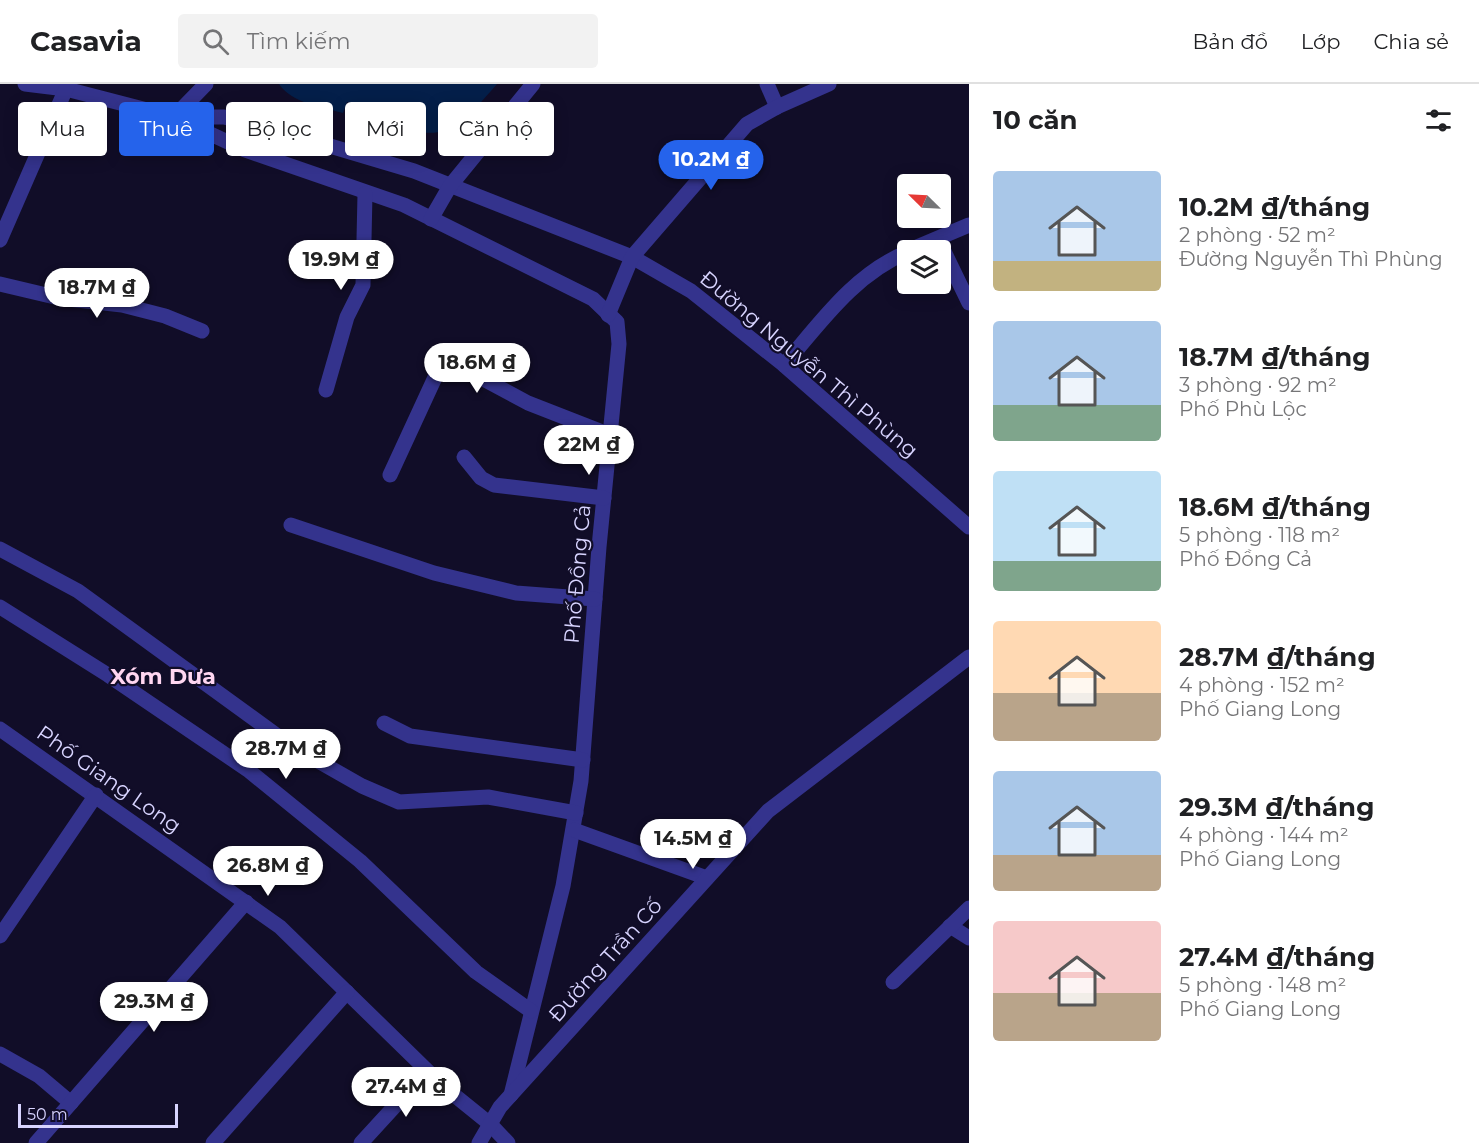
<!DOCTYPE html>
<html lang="vi">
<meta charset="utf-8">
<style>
body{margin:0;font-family:Montserrat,sans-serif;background:#f2f2f2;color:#202124;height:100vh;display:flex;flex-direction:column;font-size:22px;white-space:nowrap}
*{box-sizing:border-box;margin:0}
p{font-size:20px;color:#757577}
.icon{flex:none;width:33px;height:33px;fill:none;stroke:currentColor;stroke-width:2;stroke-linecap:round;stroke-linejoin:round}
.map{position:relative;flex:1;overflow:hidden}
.details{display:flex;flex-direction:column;background:#fff;width:510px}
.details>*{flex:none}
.banner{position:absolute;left:18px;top:18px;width:570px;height:54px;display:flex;gap:12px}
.needle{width:39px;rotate:294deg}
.tools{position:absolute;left:897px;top:90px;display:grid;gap:12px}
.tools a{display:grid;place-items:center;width:54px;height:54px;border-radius:6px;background:#fff;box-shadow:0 3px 15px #0003;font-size:30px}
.scale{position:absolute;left:18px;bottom:15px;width:160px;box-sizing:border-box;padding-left:6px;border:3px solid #d8d4ff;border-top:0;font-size:16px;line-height:21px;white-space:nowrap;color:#d8d4ff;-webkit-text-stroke:4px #110d28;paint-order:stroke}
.price{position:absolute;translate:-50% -51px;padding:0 14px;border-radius:21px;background:#fff;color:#222;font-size:20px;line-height:39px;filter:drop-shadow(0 2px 3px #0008)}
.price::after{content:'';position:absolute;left:50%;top:36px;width:18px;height:14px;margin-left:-9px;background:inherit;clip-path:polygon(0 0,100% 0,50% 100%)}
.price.current{background:#2563eb;color:#fff}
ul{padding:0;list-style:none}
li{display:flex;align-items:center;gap:18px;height:150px;padding:0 24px}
li span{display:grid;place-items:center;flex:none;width:168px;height:120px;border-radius:6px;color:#555}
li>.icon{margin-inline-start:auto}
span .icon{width:72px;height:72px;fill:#fffc;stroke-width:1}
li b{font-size:26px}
h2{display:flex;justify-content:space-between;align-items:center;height:72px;padding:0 24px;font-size:26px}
.chip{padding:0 21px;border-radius:6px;background:#fff;box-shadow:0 3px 15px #0003;font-size:21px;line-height:54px}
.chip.current{background:#2563eb;color:#fff}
header{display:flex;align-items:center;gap:36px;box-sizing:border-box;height:84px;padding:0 30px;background:#fff;border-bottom:2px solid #e0e0e0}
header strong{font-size:28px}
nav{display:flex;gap:33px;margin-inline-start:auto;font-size:21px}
.search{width:420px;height:54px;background:#f2f2f2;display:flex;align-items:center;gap:15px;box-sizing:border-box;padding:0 21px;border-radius:6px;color:#757577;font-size:22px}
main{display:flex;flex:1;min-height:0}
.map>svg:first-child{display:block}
</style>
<header>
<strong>Casavia</strong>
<div class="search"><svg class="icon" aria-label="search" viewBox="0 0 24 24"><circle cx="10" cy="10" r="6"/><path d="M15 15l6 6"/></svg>Tìm kiếm</div>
<nav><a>Bản đồ</a><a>Lớp</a><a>Chia sẻ</a></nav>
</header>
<main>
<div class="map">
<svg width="969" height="1059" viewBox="0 0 969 1059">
<rect width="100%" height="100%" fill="#110d28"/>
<path fill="#041f4a" d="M 279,0 L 497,0 C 449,55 445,57 374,38 L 378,28 L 347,18 L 343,29 C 321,23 292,19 279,0 Z"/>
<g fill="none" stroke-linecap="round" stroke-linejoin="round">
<g stroke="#34338d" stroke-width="15">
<polyline points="25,0 66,5 174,33 224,33 283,48 414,87 632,173 691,207 784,281 969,443"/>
<polyline points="206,0 174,33 245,66 404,121 593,215 617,238 619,260 599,463 581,697 563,802 511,1011"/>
<polyline points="767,0 777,23"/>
<polyline points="431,135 450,102 533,0"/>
<polyline points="938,155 969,219"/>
<polyline points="0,156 68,0"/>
<polyline points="910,166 969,141"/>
<polyline points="0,200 59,214 122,221 165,232 202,247"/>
<polyline points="608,231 632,173 747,40 777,23 829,0"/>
<path d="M 784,281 C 820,239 855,189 908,168"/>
<polyline points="326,306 347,233 363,201 365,110"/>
<polyline points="464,373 481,394 494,401 604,414"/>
<polyline points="390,391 444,274 528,319 610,351"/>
<polyline points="291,441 434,489 516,509 595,515"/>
<polyline points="0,465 78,507 290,661 362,702 399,718 488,713 576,729"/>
<polyline points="0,523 108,591 248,686 360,777 476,888 531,927"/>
<polyline points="384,639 410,652 583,676"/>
<polyline points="0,645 280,843 443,1002 490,1040 508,1059"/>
<polyline points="574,746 707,794"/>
<polyline points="950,842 969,854"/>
<polyline points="0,852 96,711"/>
<polyline points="893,898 969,824"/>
<polyline points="0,970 39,992 71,1019"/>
<polyline points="36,1059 246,818"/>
<polyline points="213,1059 347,908"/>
<polyline points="361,1059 427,987"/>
<polyline points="479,1059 500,1023 768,727 969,573"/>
</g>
</g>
<g text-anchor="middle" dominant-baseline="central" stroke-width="4.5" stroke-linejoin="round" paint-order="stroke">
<g font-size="21" fill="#d8d4ff" stroke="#110d28">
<text transform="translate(809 280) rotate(40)">Đường Nguyễn Thì Phùng</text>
<text transform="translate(577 490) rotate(-85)">Phố Đồng Cả</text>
<text transform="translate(109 695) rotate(35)">Phố Giang Long</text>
<text transform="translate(605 876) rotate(-48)">Đường Trần Cố</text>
</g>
<g font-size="22" font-weight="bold" fill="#ffd6f1" stroke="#110d28">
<text x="163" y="592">Xóm Dưa</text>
</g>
</g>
</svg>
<div class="tools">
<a><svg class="needle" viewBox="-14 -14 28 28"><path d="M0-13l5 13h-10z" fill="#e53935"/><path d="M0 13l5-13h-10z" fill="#757577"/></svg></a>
<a><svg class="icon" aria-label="layers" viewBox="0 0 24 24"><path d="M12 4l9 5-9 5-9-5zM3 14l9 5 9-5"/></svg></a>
</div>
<div class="scale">50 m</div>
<b class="price current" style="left:711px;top:107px">10.2M ₫</b>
<b class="price" style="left:341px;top:207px">19.9M ₫</b>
<b class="price" style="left:97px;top:235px">18.7M ₫</b>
<b class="price" style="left:477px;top:310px">18.6M ₫</b>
<b class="price" style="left:589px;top:392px">22M ₫</b>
<b class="price" style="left:286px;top:696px">28.7M ₫</b>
<b class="price" style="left:693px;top:786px">14.5M ₫</b>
<b class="price" style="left:268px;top:813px">26.8M ₫</b>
<b class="price" style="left:154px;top:949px">29.3M ₫</b>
<b class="price" style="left:406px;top:1034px">27.4M ₫</b>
<div class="banner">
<a class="chip">Mua</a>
<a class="chip current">Thuê</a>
<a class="chip">Bộ lọc</a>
<a class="chip">Mới</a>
<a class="chip">Căn hộ</a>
</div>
</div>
<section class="details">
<h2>10 căn<svg class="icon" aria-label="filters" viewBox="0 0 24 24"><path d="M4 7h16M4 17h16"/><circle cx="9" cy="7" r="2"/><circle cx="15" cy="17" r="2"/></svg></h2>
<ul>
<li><span style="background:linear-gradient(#a9c7e8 75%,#c2b280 0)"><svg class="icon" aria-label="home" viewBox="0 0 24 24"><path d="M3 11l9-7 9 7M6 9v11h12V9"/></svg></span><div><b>10.2M ₫/tháng</b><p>2 phòng · 52 m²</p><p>Đường Nguyễn Thì Phùng</p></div></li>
<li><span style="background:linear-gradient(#a9c7e8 70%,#7fa58c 0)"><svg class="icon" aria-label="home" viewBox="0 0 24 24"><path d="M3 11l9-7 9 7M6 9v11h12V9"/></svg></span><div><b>18.7M ₫/tháng</b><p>3 phòng · 92 m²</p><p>Phố Phù Lộc</p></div></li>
<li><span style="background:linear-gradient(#bfe0f5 75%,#7fa58c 0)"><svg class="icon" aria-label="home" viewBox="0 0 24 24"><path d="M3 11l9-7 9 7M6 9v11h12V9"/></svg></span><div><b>18.6M ₫/tháng</b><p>5 phòng · 118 m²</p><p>Phố Đồng Cả</p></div></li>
<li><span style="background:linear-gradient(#ffd9b3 60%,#b9a48a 0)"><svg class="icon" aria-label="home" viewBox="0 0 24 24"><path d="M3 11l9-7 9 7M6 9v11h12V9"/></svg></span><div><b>28.7M ₫/tháng</b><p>4 phòng · 152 m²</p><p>Phố Giang Long</p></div></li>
<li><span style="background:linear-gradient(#a9c7e8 70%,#b9a48a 0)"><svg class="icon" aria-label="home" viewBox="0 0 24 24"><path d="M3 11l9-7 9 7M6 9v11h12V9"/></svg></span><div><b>29.3M ₫/tháng</b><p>4 phòng · 144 m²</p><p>Phố Giang Long</p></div></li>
<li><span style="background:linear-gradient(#f6c9c9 60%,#b9a48a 0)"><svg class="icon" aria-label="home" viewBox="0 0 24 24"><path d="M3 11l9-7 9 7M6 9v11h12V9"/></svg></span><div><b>27.4M ₫/tháng</b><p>5 phòng · 148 m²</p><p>Phố Giang Long</p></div></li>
</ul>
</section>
</main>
